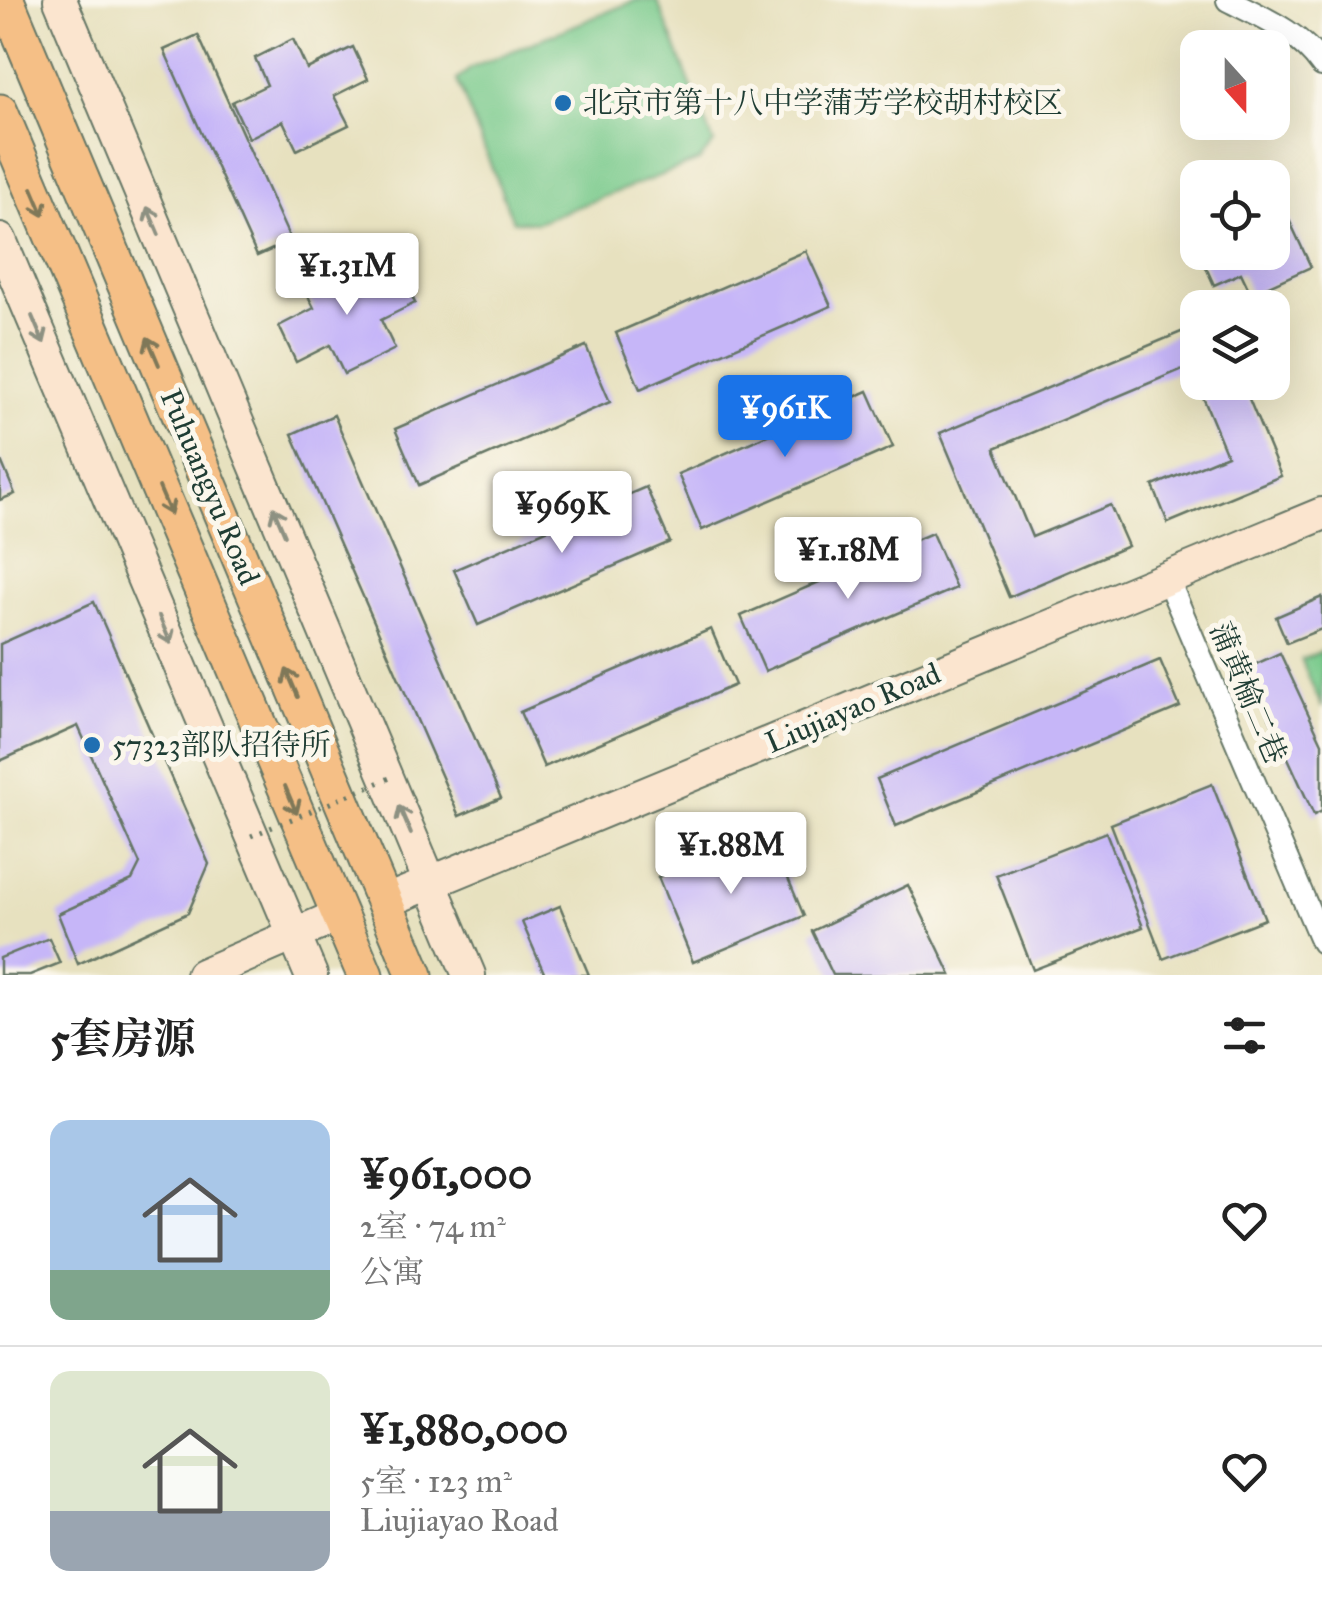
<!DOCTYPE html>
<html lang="zh">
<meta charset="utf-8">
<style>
body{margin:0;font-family:"IM FELL Great Primer","Noto Serif SC",serif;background:#f2f2f2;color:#222;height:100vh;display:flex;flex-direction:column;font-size:38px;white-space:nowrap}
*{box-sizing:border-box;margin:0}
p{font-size:32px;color:#767676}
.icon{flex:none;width:55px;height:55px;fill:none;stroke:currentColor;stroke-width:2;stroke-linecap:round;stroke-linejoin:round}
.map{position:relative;height:975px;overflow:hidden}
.drawer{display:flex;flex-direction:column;background:#fff;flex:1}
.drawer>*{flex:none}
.needle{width:65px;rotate:159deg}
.buttons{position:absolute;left:1180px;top:30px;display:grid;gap:20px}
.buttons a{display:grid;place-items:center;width:110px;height:110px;border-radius:20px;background:#fff;box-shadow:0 10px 40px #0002;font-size:50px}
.price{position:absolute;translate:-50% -85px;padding:0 22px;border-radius:10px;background:#fff;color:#222;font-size:32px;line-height:65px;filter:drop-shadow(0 2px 5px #0008)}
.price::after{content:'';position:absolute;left:50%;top:60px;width:30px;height:22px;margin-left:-15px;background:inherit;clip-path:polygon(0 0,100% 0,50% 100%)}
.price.selected{background:#1a73e8;color:#fff}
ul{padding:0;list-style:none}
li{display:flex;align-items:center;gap:30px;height:250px;padding:0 50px}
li+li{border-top:2px solid #e0e0e0}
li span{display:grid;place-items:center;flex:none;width:280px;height:200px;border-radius:20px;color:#555}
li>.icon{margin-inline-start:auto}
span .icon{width:120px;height:120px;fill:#fffc;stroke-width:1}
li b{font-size:42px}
h2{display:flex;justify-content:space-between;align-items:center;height:120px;padding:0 50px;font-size:42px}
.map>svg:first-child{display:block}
</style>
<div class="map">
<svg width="1322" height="975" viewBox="0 0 1322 975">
<rect width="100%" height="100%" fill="#fbf7ec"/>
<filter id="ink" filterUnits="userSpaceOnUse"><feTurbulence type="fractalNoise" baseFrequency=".01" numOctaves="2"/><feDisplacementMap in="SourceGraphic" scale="20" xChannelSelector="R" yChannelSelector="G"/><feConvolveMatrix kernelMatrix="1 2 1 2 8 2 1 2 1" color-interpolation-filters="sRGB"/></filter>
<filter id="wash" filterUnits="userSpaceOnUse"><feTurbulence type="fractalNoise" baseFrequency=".0048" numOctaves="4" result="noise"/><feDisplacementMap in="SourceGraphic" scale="40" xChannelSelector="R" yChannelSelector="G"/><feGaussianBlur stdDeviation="2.25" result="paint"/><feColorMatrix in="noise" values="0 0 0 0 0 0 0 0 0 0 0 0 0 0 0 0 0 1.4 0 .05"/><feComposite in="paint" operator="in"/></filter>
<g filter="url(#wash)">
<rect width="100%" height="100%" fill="#e7e1bf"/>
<g fill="#77c98a" stroke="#4b835f" stroke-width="2.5">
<polygon points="636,0 657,0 714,143 699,161 537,222 513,221 457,80 471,68"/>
<polygon points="1322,651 1322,707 1301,660"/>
</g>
<g id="blocks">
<g fill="#c6b6f8">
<polygon points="198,35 291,241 257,256 164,50"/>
<polygon points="293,39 307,69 353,47 368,79 334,96 349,125 297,150 283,121 249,138 232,102 267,85 255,58"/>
<polygon points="1285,211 1311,267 1251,294 1241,273 1214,285 1199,252 1272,252 1272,216"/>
<polygon points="1198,226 1198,249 1189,230"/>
<polygon points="806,251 831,306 640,389 616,333"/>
<polygon points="340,264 354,293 400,271 415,303 381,320 395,349 344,374 330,345 296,362 279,326 314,308 301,282"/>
<polygon points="1198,325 1198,382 1242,382 1281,476 1168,523 1153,486 1227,455 1190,366 995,448 1032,537 1110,505 1128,546 1009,597 940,433"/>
<polygon points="586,346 610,402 419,485 395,429"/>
<polygon points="868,391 893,447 702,530 678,474"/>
<polygon points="334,415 501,798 459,816 292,434"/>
<polygon points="0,458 15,494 0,500"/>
<polygon points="646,487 670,542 478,625 454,570"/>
<polygon points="932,533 956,588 765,671 741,616"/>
<polygon points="1322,597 1322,629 1287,643 1276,617"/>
<polygon points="94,602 209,864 188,913 78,964 58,914 132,880 140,864 78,726 0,761 0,644"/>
<polygon points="711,629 735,685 544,767 520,712"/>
<polygon points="1280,653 1322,743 1322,811 1314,815 1247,668"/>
<polygon points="1160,660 1180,707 896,826 877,779"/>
<polygon points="1212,784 1265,919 1163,959 1111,824"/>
<polygon points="768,831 804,916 693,962 658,877"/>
<polygon points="1106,832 1143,927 1033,970 996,875"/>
<polygon points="908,885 951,975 833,975 812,931"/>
<polygon points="560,906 589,975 545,975 522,922"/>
<polygon points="49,938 60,963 30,975 0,975 0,958"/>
</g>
</g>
</g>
<g filter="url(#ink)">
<use href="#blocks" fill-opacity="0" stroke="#657665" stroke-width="2.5"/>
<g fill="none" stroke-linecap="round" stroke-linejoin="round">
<g stroke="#657665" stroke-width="26">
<g id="street">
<path d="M 1228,0 C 1263,18 1299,32 1322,65"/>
<polyline points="1167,578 1322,942"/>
</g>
</g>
<g stroke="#657665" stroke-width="36">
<g id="secondary">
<polyline points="60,0 469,975"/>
<polyline points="0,240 311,975"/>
<polyline points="384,902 1322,514"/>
<polyline points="202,975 340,915"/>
</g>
</g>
<g stroke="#657665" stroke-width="39">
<g id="primary">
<polyline points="6,0 415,975"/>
<polyline points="0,112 365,975"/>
</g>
</g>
<use href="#street" stroke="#fff" stroke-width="22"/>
<use href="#secondary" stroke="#fbe5cf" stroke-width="32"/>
<use href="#primary" stroke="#f5bf86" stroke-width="35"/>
<polyline stroke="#657665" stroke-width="5" stroke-dasharray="2.5 8" stroke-linecap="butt" points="251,836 390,778"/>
</g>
<defs><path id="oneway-shaft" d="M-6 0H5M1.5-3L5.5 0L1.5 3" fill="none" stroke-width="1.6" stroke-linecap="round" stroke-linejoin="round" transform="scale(2.5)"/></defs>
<g stroke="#7f7859">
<use href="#oneway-shaft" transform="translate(38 202) rotate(67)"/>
<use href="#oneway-shaft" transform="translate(153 351) rotate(-113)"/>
<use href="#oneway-shaft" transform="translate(165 501) rotate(67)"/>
<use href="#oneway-shaft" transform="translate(292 683) rotate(-113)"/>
<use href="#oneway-shaft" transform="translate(291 800) rotate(67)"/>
</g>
<g stroke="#8d9182">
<use href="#oneway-shaft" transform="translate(153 221) rotate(-113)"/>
<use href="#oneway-shaft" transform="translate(38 330) rotate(67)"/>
<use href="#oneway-shaft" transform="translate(279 521) rotate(-113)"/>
<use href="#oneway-shaft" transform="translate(165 630) rotate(67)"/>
<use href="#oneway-shaft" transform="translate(405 820) rotate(-113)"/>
</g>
</g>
<g fill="#1f6fb2" stroke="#fbf7ec" stroke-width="4">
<circle cx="563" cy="103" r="10"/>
<circle cx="92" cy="745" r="10"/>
</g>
<g text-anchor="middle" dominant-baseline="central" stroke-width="10" stroke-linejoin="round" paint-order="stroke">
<g font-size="30" fill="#1f3d34" stroke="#fbf7ec" text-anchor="start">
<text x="583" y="103">北京市第十八中学蒲芳学校胡村校区</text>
<text x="112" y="745">57323部队招待所</text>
</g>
<g font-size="30" fill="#1f3d34" stroke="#fbf7ec">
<text transform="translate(210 487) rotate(67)">Puhuangyu Road</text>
<text transform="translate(1248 693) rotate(67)">蒲黄榆二巷</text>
<text transform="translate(853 708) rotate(-23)">Liujiayao Road</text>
</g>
</g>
</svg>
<div class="buttons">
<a><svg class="needle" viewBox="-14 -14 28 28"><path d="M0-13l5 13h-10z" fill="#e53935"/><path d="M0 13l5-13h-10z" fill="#767676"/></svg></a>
<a><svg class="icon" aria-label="locate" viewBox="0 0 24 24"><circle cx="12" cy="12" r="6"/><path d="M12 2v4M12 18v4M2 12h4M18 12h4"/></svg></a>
<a><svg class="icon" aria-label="layers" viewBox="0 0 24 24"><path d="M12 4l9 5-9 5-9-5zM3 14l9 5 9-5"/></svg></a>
</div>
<b class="price" style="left:347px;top:318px">¥1.31M</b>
<b class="price selected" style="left:785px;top:460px">¥961K</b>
<b class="price" style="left:562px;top:556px">¥969K</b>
<b class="price" style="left:848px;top:602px">¥1.18M</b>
<b class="price" style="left:731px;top:897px">¥1.88M</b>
</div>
<section class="drawer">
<h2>5套房源<svg class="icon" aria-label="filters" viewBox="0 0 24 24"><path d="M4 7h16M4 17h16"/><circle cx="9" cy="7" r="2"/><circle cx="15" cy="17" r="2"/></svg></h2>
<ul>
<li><span style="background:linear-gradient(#a9c7e8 75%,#7fa58c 0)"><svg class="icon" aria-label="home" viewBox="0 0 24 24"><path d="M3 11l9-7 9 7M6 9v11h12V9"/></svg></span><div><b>¥961,000</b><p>2室 · 74 m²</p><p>公寓</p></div><svg class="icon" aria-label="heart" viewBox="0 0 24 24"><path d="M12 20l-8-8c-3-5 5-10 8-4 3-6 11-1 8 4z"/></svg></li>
<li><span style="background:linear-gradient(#dfe7d0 70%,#9aa5b1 0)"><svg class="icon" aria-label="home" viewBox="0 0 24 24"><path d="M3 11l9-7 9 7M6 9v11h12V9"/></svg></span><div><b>¥1,880,000</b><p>5室 · 123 m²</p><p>Liujiayao Road</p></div><svg class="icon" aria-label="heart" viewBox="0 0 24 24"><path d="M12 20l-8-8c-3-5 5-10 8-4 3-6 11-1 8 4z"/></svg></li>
</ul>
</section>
